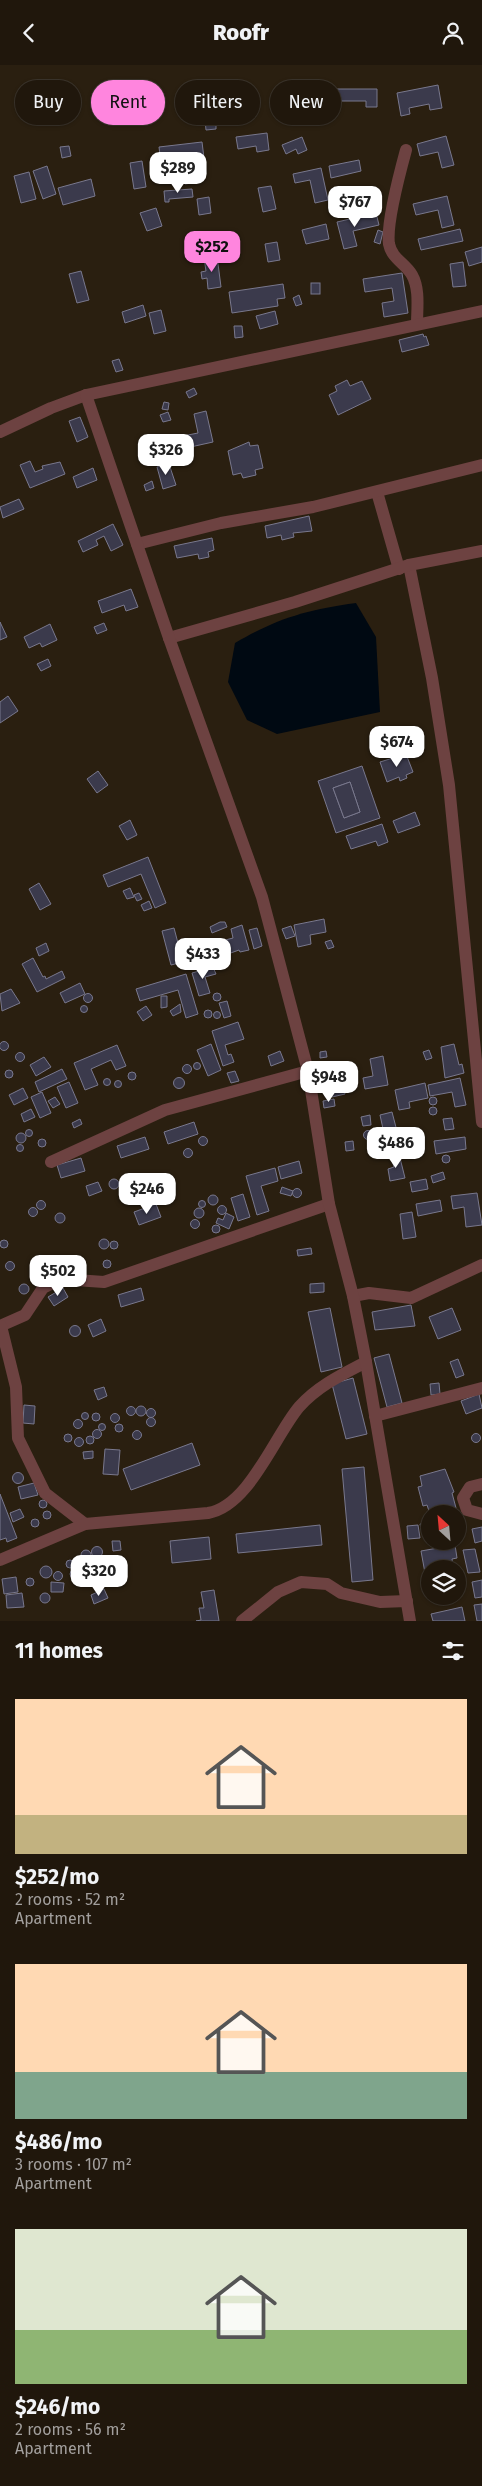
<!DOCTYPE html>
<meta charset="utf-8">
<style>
body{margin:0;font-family:"Fira Sans",sans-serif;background:#2d241a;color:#f1f3f6;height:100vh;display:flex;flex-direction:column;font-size:19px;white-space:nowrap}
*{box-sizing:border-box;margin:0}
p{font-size:16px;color:#a29f9d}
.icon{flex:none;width:28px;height:28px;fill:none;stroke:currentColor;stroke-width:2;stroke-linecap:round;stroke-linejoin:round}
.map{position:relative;height:1556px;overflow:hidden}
.panel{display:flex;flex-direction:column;background:#20170c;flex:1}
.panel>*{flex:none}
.banner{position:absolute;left:15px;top:15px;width:452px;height:45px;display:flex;gap:10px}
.needle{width:32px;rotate:334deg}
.fabs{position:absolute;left:421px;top:1440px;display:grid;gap:10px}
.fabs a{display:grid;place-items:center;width:45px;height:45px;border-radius:50%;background:#20170c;box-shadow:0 1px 4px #0004,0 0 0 1px #3d362d;font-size:25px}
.price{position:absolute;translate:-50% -42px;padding:0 11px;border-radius:10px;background:#fff;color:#222;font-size:16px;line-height:32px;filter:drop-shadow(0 1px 2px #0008)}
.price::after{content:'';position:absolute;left:50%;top:30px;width:15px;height:11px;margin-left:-8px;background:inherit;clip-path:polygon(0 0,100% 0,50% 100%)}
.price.active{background:#ff85de;color:#111}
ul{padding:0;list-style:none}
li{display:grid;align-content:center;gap:10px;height:265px;padding:0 15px}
li span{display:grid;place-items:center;height:155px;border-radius:0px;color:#555}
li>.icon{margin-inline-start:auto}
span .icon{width:90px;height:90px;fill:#fffc;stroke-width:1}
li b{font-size:21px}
h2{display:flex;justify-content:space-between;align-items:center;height:60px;padding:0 15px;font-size:21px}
.pill{padding:0 18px;border-radius:22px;background:#20170c;box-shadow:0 1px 4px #0004,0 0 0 1px #3d362d;font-size:18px;line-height:45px}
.pill.active{background:#ff85de;color:#111}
header{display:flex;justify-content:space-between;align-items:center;height:65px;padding:0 15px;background:#20170c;font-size:22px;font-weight:800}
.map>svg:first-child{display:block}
</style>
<header><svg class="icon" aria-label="back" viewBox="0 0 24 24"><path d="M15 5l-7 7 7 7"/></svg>Roofr<svg class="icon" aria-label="person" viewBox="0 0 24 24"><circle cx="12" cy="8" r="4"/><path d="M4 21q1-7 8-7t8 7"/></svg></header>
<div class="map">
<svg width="482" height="1556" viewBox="0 0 482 1556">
<rect width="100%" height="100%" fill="#2a1f10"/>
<path fill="#000912" d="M 356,538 L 376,572 L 380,647 L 277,669 L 247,655 L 228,617 L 235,578 C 278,553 306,545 356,538 Z"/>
<g fill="#3b3a4c" stroke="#79788d" fill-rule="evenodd">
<polygon points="438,20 442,43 430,45 429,39 409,43 410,49 401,51 397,28"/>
<polygon points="309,24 310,36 287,38 286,26"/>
<polygon points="324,24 377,24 377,42 366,42 366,36 336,36 336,46 324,46"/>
<polygon points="220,34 222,60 216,60 216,64 206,65 203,35"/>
<polygon points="267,68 269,85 257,87 256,81 238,84 236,72"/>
<polygon points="446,71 454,100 442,103 438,87 420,91 417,79"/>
<polygon points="302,72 307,85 298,89 296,84 286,89 282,80"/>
<polygon points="202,77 206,109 194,110 192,89 173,92 173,96 161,98 159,82"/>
<polygon points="69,81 71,91 62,93 60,82"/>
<polygon points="182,94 183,101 177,102 176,95"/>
<polygon points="359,95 361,106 331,113 329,101"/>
<polygon points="142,96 146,122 134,124 130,98"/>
<polygon points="47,101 56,129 43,134 33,106"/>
<polygon points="321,103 328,135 315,138 310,115 295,118 293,109"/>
<polygon points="29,107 36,134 21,138 14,111"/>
<polygon points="191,109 192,118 185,119 183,110"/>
<polygon points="91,114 95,131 63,140 58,123"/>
<polygon points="271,121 276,144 263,147 258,123"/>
<polygon points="192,124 193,132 169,134 169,137 165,137 164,126"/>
<polygon points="447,131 454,160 442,163 438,145 416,150 413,139"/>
<polygon points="209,132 211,148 199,150 197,134"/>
<polygon points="156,143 162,161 147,166 140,148"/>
<polygon points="376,148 379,160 353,166 357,181 344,184 337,157"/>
<polygon points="326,159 329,174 306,179 302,165"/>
<polygon points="460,164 463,176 421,185 418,174"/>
<polygon points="378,165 383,167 380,179 374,177"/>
<polygon points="237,176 239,186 231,187 229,178"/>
<polygon points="277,177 280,195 268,197 265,179"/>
<polygon points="482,182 482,197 469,201 465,187"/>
<polygon points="217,191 221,222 208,224 207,213 202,214 201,207 206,206 204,193"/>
<polygon points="463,197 466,221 453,222 450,199"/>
<polygon points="81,206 89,235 77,238 69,209"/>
<polygon points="402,208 408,248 384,252 382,238 394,236 392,223 365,227 363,214"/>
<rect x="311" y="218" width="9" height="11"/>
<polygon points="283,219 285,233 277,234 278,241 232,248 229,227"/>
<polygon points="299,230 302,239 296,241 293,233"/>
<polygon points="143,240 146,251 125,258 122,247"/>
<polygon points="161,245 166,266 154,269 149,248"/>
<polygon points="275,246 278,259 260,264 256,251"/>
<polygon points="234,261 242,261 243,272 235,273"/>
<polygon points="423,269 424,272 426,271 429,280 402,287 399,275"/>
<polygon points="119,294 123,305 116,307 112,296"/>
<polygon points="347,315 350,321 362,316 371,334 338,350 329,330 337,326 335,321"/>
<polygon points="194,323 197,329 189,333 186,327"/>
<polygon points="164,337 169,338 168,345 162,344"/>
<polygon points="206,346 213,377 186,383 183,371 198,368 194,349"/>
<polygon points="168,347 171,355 163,357 160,350"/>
<polygon points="80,352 88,372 77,377 69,356"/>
<polygon points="249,377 250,381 258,380 263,403 255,405 256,410 243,413 241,408 233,410 228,386"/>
<polygon points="30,396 35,407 43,404 42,401 60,397 65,409 30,423 20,400"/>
<polygon points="169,399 176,420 163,424 157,402"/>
<polygon points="93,403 97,415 77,423 73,412"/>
<polygon points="152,416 154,423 146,426 144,420"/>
<polygon points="19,434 24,444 3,453 0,442"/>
<polygon points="309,451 312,466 293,468 294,472 282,475 281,470 267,473 265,461"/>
<polygon points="113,459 123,480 111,486 104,471 96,475 98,480 83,487 78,476"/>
<polygon points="212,473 214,485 208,487 209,492 199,494 198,489 177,493 174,481"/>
<polygon points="131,524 138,542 126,546 124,540 102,548 98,536"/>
<polygon points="0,557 7,572 0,575"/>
<polygon points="104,558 107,565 97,569 94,562"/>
<polygon points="50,559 57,575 42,582 40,578 29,583 24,572"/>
<polygon points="48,594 51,601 41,606 37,599"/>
<polygon points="8,631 18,646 0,658 0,637"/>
<polygon points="406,689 413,707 406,710 407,713 400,716 399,712 387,717 380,697"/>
<path d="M 362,701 L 380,753 L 336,768 L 318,716 ZM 350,717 L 360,747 L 344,753 L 333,723 Z"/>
<polygon points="98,706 108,720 97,728 87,714"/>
<polygon points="350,717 360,747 344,753 333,723"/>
<polygon points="415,747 420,760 398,768 393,756"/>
<polygon points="130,755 137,770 127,775 119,761"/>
<polygon points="382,759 388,777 378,781 376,776 351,784 346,771"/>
<polygon points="148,792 166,838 155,843 141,809 108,822 103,810"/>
<polygon points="39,818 51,839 40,845 29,824"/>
<polygon points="130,823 134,832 127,834 123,826"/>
<polygon points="139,828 142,834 137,836 134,830"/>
<polygon points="149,836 152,843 144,846 141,840"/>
<polygon points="324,854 326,867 310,870 311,879 298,882 294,860"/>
<polygon points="220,857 225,857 227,862 212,868 210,862"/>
<polygon points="242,860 249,885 240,887 239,885 214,894 210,879 233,873 231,864"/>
<polygon points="291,861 295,871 286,874 282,864"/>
<polygon points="174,863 183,897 171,900 162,866"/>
<polygon points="257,863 262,881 254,884 249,865"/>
<polygon points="331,875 334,882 328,884 325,877"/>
<polygon points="46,878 49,886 39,891 36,883"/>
<polygon points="33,893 43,912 45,911 46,914 62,906 65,913 37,927 22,899"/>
<polygon points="213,902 216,909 205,912 210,928 199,931 192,908"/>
<polygon points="186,909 198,949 186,953 178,925 140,936 136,924"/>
<polygon points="80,918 85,929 65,938 60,928"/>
<polygon points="11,924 20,938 2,946 0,929"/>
<circle cx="217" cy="932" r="4"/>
<circle cx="88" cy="933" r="4.5"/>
<polygon points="161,931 167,931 167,942 161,943"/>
<polygon points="227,936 231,951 224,953 219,938"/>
<polygon points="180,939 181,947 173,951 170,946"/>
<circle cx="84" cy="944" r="3.5"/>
<polygon points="146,941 152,950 143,956 137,947"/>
<circle cx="208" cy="949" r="4"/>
<circle cx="217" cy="950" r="3.5"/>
<polygon points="238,957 244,974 225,980 228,990 231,989 234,997 223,1001 212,966"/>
<circle cx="4" cy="981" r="4.5"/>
<polygon points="211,979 221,1005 208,1011 197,985"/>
<polygon points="454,979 459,1000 462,999 464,1008 445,1013 441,982"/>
<polygon points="117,980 126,1001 116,1005 111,995 91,1004 98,1020 85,1025 74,998"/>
<polygon points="429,985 432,993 426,995 423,987"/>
<polygon points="280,986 284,996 271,1001 268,991"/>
<polygon points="326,986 327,992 320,993 320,987"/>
<circle cx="20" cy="992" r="4.5"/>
<polygon points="383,991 388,1020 365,1024 363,1013 373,1011 370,994"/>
<polygon points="44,992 51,1002 36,1011 30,1000"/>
<circle cx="197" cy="1001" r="3.5"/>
<circle cx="187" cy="1004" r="4.5"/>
<polygon points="62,1004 67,1014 39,1027 35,1017"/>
<circle cx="9" cy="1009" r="4"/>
<polygon points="235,1006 239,1016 231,1018 227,1008"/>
<circle cx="132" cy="1011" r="4"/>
<circle cx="179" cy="1018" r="5.5"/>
<polygon points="460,1013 466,1040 455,1042 452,1027 430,1031 428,1020"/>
<circle cx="107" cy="1017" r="3.5"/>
<circle cx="118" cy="1019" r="3.5"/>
<polygon points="69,1017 78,1038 66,1043 57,1022"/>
<polygon points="425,1018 428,1033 409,1037 410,1043 399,1045 395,1025"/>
<polygon points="343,1020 345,1029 332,1032 330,1023"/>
<polygon points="23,1023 28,1033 14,1040 9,1030"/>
<polygon points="42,1027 51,1048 40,1053 31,1032"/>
<polygon points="55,1032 60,1039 53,1043 48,1036"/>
<circle cx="433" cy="1036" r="4"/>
<polygon points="334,1034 335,1041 324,1043 323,1036"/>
<circle cx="433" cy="1046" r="4"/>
<polygon points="31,1044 35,1052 24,1057 21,1049"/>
<polygon points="392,1047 398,1070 385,1073 380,1050"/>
<polygon points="370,1050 371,1060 363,1061 361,1052"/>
<polygon points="452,1053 454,1064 445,1065 443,1054"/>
<polygon points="80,1054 82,1059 74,1063 72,1058"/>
<polygon points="194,1057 198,1069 168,1079 164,1067"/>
<circle cx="29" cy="1068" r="3.5"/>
<circle cx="368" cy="1070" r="4.5"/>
<circle cx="21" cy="1073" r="5"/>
<circle cx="203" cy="1076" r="4.5"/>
<polygon points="145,1072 149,1084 121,1093 117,1081"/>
<polygon points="465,1072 466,1084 436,1089 434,1076"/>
<circle cx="42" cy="1078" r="4"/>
<polygon points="353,1076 354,1085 346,1086 345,1077"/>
<circle cx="20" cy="1083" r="3.5"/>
<circle cx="188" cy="1088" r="4.5"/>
<polygon points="399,1089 405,1113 390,1116 388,1104 394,1102 391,1091"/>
<circle cx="446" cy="1094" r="4"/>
<polygon points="81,1093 85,1106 61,1113 57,1100"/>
<polygon points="299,1096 302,1108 281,1114 278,1102"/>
<polygon points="275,1103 278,1116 261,1121 269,1146 257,1150 246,1111"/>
<polygon points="443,1107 445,1114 433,1118 431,1111"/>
<circle cx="114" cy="1119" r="5"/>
<polygon points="426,1114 428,1124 412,1127 410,1117"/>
<circle cx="134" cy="1120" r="4"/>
<polygon points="98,1117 102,1126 89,1131 86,1121"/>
<polygon points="282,1122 293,1126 291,1131 280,1128"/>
<circle cx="297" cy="1128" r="4.5"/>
<polygon points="477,1128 482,1160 466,1162 464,1142 453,1144 451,1131"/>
<polygon points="243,1129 250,1152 238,1156 231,1133"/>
<circle cx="213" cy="1135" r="5"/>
<polygon points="440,1135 442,1146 418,1151 416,1139"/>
<circle cx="202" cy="1139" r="3.5"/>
<circle cx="41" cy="1140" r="4.5"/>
<polygon points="156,1139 161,1152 139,1160 134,1147"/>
<circle cx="222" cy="1145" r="4.5"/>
<circle cx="33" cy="1147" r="4.5"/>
<circle cx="199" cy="1148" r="5"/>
<polygon points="412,1147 416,1172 403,1174 400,1149"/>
<polygon points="226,1148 234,1152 229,1164 216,1158 218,1153 223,1155"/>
<circle cx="60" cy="1153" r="5"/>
<circle cx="195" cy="1159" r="4.5"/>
<circle cx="216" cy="1164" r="4"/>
<circle cx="104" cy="1179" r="5"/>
<circle cx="4" cy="1179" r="4"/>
<circle cx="114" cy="1180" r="4"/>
<polygon points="311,1183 312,1189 298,1191 297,1185"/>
<circle cx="107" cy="1199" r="4"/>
<circle cx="10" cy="1201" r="4.5"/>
<circle cx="36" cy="1206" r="4.5"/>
<polygon points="324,1218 324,1227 310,1228 310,1219"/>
<circle cx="24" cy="1224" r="5"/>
<polygon points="63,1223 68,1232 54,1241 48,1232"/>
<polygon points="141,1223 144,1235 121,1242 118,1230"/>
<polygon points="411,1240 415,1261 375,1265 372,1247"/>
<polygon points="330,1243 342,1302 321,1307 308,1247"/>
<polygon points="452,1243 461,1265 438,1274 429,1252"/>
<polygon points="101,1254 106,1266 93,1272 88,1260"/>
<circle cx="75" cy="1266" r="5.5"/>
<polygon points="389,1289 402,1338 387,1342 374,1293"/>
<polygon points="458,1294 464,1310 456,1313 450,1297"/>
<polygon points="353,1313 367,1369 346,1374 332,1319"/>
<polygon points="439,1318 440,1329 431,1330 430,1319"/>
<polygon points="104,1322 107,1331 98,1335 94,1325"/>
<polygon points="479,1329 482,1343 466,1349 461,1336"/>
<polygon points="24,1340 35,1341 34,1359 23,1358"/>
<circle cx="141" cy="1346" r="5"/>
<circle cx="131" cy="1346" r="4.5"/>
<circle cx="151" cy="1348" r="4.5"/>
<circle cx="85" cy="1351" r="3.5"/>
<circle cx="96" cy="1352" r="4"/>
<circle cx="115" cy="1353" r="4.5"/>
<circle cx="151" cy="1357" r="4.5"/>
<circle cx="78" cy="1359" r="4.5"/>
<circle cx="102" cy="1362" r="3.5"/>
<circle cx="119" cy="1363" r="4"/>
<circle cx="97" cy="1369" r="4.5"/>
<circle cx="137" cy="1370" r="4.5"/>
<circle cx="476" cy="1373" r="4.5"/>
<circle cx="68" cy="1373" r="4"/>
<circle cx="90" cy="1375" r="4"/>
<circle cx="79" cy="1377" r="4.5"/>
<polygon points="192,1378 200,1400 131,1425 123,1404"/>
<polygon points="105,1384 120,1385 118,1410 103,1409"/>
<polygon points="93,1386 93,1393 84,1394 83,1387"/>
<polygon points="364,1402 373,1515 352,1517 342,1404"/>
<polygon points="445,1404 454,1427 452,1428 456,1443 430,1449 427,1440 423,1441 418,1422 422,1421 420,1411"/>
<circle cx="18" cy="1413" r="5.5"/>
<polygon points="34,1418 38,1430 21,1434 18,1422"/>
<polygon points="0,1429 17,1473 7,1477 6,1473 0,1475"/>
<circle cx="43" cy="1439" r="4"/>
<polygon points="20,1444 24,1452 13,1457 10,1448"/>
<circle cx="47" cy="1450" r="4"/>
<circle cx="35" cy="1458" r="4"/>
<polygon points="429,1458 430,1471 423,1472 420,1459"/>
<polygon points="320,1460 322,1480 238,1488 236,1469"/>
<polygon points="418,1460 420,1473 408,1474 407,1461"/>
<polygon points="482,1462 482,1476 475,1478 472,1464"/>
<polygon points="209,1472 211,1494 172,1498 170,1476"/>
<polygon points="112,1476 120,1476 121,1485 113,1486"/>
<polygon points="455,1480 457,1493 452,1494 453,1503 458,1502 460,1513 458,1513 458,1504 430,1504 430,1519 427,1519 421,1486"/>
<circle cx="97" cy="1487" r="5.5"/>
<polygon points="475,1484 480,1507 468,1508 463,1485"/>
<circle cx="86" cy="1490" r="5"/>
<circle cx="104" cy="1495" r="4.5"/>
<circle cx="79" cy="1498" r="4"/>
<polygon points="95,1494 98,1501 90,1504 87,1497"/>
<circle cx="70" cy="1499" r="4"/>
<circle cx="114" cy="1501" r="4.5"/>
<circle cx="46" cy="1507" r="6"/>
<circle cx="74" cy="1509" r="4"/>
<circle cx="58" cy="1511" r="4.5"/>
<circle cx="96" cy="1515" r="4.5"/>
<polygon points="16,1512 18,1527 4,1529 2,1514"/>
<circle cx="83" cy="1516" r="4"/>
<circle cx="30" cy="1517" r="4"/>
<polygon points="482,1515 482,1532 475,1533 472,1517"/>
<polygon points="51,1517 64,1518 63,1527 51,1527"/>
<polygon points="104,1524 108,1533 94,1539 91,1530"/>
<polygon points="214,1525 219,1556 196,1556 201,1555 199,1543 204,1543 201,1527"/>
<circle cx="45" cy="1533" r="5"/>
<polygon points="22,1528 24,1542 7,1543 6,1530"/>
<polygon points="482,1539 482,1556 477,1556 474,1540"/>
<polygon points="462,1542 465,1556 433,1556 431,1549"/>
</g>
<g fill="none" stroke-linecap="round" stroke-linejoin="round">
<g stroke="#6d4241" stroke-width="12">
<path d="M 406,85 C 400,107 386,158 389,179 C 392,194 405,198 412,210 C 420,224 417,244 417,259"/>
<polyline points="0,367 51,343 86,330"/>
<polyline points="377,427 399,504"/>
<polyline points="137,479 221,458 313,442 482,400"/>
<polyline points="409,500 432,613 449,720 482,1057"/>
<polyline points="169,573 295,537 409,500 482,486"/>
<polyline points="51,1097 165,1045 308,1006"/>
<polyline points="353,1231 369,1228 411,1233 482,1200"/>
<polyline points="0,1261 25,1250 43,1223 61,1214 104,1217 329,1139"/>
<polyline points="1,1261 16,1322 18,1373 45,1428 85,1459"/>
<polyline points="375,1351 482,1323"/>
<polyline points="482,1419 470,1422 463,1433 467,1445 482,1449"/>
<path d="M 0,1495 L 85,1459 L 208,1448 C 249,1441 274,1372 299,1342 C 318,1321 341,1310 366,1297"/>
<polyline points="242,1556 278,1527 301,1517 327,1519 341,1528 380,1537 407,1536"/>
<polyline points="410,1556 366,1297 353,1231 329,1139 308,1006 262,832 169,573 86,330 482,246"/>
</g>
</g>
</svg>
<div class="fabs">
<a><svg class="needle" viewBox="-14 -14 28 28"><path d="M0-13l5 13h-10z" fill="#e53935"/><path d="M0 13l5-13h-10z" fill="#a29f9d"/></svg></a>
<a><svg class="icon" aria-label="layers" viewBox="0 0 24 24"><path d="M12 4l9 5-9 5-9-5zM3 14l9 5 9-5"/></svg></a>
</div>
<b class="price" style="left:178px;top:129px">$289</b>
<b class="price" style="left:355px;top:163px">$767</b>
<b class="price active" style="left:212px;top:208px">$252</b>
<b class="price" style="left:166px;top:411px">$326</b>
<b class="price" style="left:397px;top:703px">$674</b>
<b class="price" style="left:203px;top:915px">$433</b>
<b class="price" style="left:329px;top:1038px">$948</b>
<b class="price" style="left:396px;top:1104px">$486</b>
<b class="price" style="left:147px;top:1150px">$246</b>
<b class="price" style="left:58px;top:1232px">$502</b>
<b class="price" style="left:99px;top:1532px">$320</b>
<div class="banner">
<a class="pill">Buy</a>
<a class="pill active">Rent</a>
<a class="pill">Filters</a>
<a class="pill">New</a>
</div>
</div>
<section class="panel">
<h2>11 homes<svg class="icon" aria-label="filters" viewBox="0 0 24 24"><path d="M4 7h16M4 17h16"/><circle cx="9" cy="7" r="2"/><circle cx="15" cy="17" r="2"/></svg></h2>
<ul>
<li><span style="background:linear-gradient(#ffd9b3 75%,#c2b280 0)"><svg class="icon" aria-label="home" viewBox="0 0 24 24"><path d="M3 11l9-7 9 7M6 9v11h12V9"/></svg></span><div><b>$252/mo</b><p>2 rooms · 52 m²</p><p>Apartment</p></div></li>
<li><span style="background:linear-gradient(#ffd9b3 70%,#7fa58c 0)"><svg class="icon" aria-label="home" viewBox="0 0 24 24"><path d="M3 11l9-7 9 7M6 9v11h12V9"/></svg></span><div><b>$486/mo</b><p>3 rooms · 107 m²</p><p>Apartment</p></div></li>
<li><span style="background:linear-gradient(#dfe7d0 65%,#8fb573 0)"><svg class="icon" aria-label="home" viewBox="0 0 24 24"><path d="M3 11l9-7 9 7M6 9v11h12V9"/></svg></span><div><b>$246/mo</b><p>2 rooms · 56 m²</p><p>Apartment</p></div></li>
</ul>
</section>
